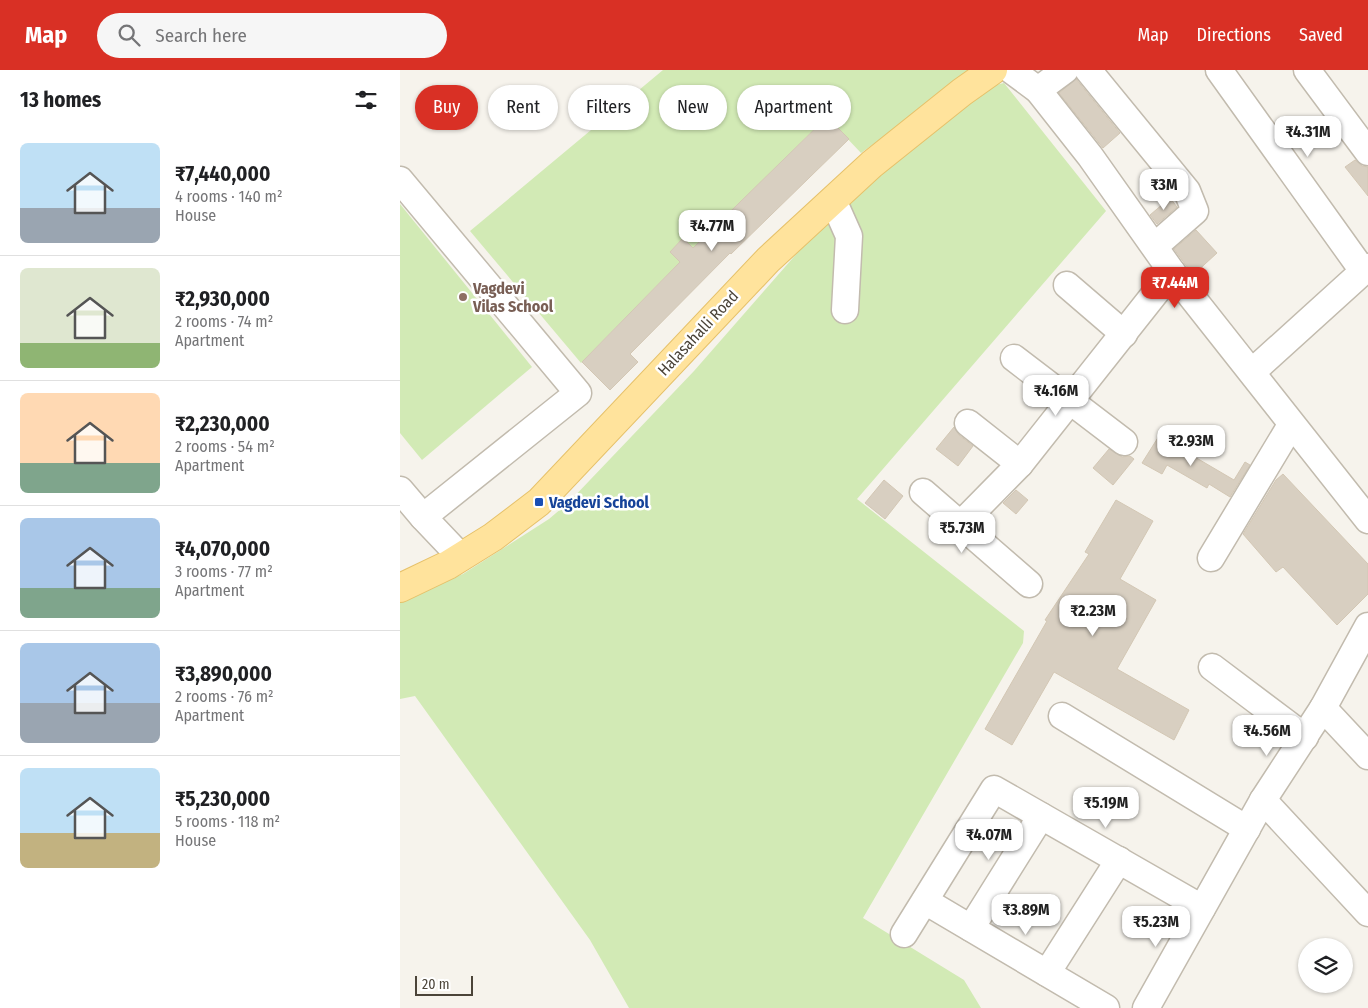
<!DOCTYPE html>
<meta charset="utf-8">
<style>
body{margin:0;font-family:"Fira Sans Condensed",sans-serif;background:#f6f6f6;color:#202124;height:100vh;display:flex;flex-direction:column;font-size:19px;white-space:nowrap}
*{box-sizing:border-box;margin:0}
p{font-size:16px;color:#757577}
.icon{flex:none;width:28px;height:28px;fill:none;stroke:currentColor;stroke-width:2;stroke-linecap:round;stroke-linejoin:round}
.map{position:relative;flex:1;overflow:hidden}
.sheet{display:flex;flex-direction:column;background:#fff;width:400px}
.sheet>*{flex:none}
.hud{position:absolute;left:15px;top:15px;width:475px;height:45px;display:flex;gap:10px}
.controls{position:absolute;left:898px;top:868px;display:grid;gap:10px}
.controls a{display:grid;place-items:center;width:55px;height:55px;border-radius:50%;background:#fff;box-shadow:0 1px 4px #0004;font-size:25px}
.scale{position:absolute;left:15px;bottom:12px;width:58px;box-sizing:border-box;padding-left:5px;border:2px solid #4b4439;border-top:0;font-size:14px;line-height:18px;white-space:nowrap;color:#4b4439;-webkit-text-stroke:4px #fff;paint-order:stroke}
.price{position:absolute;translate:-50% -42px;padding:0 11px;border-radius:10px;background:#fff;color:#222;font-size:16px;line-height:32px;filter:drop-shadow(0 1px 2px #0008)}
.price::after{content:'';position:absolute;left:50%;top:30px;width:15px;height:11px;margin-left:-8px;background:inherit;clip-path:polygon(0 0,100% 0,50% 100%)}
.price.on{background:#d93025;color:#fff}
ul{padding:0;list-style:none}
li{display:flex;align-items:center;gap:15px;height:125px;padding:0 20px}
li+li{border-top:1px solid #e0e0e0}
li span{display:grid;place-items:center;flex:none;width:140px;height:100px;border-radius:8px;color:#555}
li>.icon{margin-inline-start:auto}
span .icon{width:60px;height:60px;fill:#fffc;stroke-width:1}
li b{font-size:21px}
h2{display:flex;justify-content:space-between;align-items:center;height:60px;padding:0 20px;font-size:21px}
.pill{padding:0 18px;border-radius:22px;background:#fff;box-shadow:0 1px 4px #0004;font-size:18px;line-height:45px}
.pill.on{background:#d93025;color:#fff}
header{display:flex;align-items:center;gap:30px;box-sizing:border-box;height:70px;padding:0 25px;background:#d93025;color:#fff}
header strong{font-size:24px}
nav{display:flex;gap:28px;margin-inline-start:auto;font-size:18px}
.search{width:350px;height:45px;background:#f6f6f6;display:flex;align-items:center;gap:12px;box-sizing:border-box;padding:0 18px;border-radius:28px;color:#757577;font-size:19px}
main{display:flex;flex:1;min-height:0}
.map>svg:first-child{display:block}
</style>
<header>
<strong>Map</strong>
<div class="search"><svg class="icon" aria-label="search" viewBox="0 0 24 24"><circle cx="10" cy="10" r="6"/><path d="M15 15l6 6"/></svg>Search here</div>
<nav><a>Map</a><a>Directions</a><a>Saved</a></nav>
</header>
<main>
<section class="sheet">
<h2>13 homes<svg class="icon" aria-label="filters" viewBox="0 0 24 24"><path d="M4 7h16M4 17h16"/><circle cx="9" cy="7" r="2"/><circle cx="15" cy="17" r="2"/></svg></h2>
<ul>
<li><span style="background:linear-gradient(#bfe0f5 65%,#9aa5b1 0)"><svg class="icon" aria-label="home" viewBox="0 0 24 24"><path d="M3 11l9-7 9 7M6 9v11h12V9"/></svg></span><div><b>₹7,440,000</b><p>4 rooms · 140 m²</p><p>House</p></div></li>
<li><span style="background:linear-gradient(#dfe7d0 75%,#8fb573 0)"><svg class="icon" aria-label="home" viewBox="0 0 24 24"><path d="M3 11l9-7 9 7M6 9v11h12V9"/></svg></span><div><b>₹2,930,000</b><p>2 rooms · 74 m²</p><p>Apartment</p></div></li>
<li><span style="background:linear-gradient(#ffd9b3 70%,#7fa58c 0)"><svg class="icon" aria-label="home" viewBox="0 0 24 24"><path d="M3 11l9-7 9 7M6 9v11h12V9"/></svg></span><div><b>₹2,230,000</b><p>2 rooms · 54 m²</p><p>Apartment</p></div></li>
<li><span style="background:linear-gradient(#a9c7e8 70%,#7fa58c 0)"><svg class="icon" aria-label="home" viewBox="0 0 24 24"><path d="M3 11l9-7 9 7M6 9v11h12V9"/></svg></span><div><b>₹4,070,000</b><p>3 rooms · 77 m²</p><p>Apartment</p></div></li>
<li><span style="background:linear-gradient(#a9c7e8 60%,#9aa5b1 0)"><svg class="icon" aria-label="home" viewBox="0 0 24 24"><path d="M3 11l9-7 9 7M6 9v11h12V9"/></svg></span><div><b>₹3,890,000</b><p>2 rooms · 76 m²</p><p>Apartment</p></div></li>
<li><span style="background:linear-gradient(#bfe0f5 65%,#c2b280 0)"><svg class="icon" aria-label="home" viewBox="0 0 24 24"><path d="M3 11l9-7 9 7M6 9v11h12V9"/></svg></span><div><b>₹5,230,000</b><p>5 rooms · 118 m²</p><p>House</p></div></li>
</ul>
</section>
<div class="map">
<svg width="968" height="938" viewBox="0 0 968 938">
<rect width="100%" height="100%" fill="#f6f3ec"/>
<g fill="#d2eab5">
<polygon points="263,0 576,0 461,83 427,47 310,162 310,195 283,169 270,182 280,192 181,293 70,161"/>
<polygon points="604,13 706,141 457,429 624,561 623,573 463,848 564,910 581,938 229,938 190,870 15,626 0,629 0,529 63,504 149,449 169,432 294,301 399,181 505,79 587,17"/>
<polygon points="0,134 132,297 22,390 0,363"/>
</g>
<g fill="#d8cfc1" stroke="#d3c7b4">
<polygon points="676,9 720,63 703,78 659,23"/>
<polygon points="427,47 449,69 331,184 330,183 230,284 238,292 210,320 182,292 280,192 270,182 283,168 293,178"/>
<polygon points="955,90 962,96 968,97 968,126 945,97"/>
<polygon points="770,128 777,137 757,154 750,145"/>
<polygon points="796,160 817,183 793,205 774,179"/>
<polygon points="554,357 559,365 573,376 558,396 536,379"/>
<polygon points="759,366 834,410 845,392 850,395 830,427 809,414 807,418 767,395 762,404 742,393"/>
<polygon points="709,379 722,387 730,386 734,389 713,415 693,398"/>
<polygon points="883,404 968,494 968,524 937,555 883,497 876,502 843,464 876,410"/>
<polygon points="484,410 503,426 485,449 465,433"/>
<polygon points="616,420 628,430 616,444 603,433"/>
<polygon points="716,430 753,451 720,509 756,530 717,599 789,640 774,670 654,602 612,675 585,659 647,551 645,550 689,484 685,482"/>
</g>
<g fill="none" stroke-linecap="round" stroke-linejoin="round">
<g stroke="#c2bbae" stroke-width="29">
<g id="minor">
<polyline points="611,0 638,20 690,86 772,202 968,450"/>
<polyline points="688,0 787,121 795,141 755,176"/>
<polyline points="819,0 963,201"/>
<polyline points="907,0 968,82"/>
<polyline points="638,20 665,0"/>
<polyline points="0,110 178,323 23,447"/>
<polyline points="433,130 449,166 445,240"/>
<polyline points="667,215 724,264"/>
<polyline points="614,288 724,372"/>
<polyline points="852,302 968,197"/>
<polyline points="568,353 620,394"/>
<polyline points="0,420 23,447 61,487"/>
<polyline points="523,422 629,514"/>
<polyline points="560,455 620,394 772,202"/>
<polyline points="811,488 891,355"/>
<polyline points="812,597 905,667"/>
<polyline points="923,638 968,686"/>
<polyline points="662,646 847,759"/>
<polyline points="863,730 968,843"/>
<polyline points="525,831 706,938"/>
<polyline points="571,858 641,746"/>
<polyline points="504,864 594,719 802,838"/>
<polyline points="647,903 719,790"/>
<polyline points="746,938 863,730 923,638 968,556"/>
</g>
</g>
<g stroke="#e6c16a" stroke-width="30">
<polyline id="major" points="0,518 48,495 93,467 139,432 368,190 472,94 562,22 593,0"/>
</g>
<use href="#minor" stroke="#fff" stroke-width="26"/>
<use href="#major" stroke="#ffe39c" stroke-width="28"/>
</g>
<circle fill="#8d6e63" stroke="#fff" stroke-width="2" cx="63" cy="227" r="5"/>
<rect fill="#1a4fb4" stroke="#fff" stroke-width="2" x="134" y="427" width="10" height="10" rx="2.5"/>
<g text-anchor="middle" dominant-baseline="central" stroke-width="5" stroke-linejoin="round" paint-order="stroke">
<g font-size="16" font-weight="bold" fill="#785e54" stroke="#fff" text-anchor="start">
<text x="73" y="218">Vagdevi<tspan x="73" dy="18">Vilas School</tspan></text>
</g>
<g font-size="16" fill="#4b4439" stroke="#fff">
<text transform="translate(298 263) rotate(-47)">Halasahalli Road</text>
</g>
<g font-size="16" font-weight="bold" fill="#164399" stroke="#fff" text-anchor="start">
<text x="149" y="432">Vagdevi School</text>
</g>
</g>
</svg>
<div class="controls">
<a><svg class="icon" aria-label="layers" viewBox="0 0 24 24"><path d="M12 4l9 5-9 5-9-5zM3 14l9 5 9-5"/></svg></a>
</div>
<div class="scale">20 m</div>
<b class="price" style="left:908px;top:88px">₹4.31M</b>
<b class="price" style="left:764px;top:141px">₹3M</b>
<b class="price" style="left:312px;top:182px">₹4.77M</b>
<b class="price on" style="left:775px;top:239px">₹7.44M</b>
<b class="price" style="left:656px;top:347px">₹4.16M</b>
<b class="price" style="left:791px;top:397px">₹2.93M</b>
<b class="price" style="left:562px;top:484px">₹5.73M</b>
<b class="price" style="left:693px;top:567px">₹2.23M</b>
<b class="price" style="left:867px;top:687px">₹4.56M</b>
<b class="price" style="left:706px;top:759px">₹5.19M</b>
<b class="price" style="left:589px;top:791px">₹4.07M</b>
<b class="price" style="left:626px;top:866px">₹3.89M</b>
<b class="price" style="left:756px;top:878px">₹5.23M</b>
<div class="hud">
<a class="pill on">Buy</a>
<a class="pill">Rent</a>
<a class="pill">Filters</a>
<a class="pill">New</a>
<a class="pill">Apartment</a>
</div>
</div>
</main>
